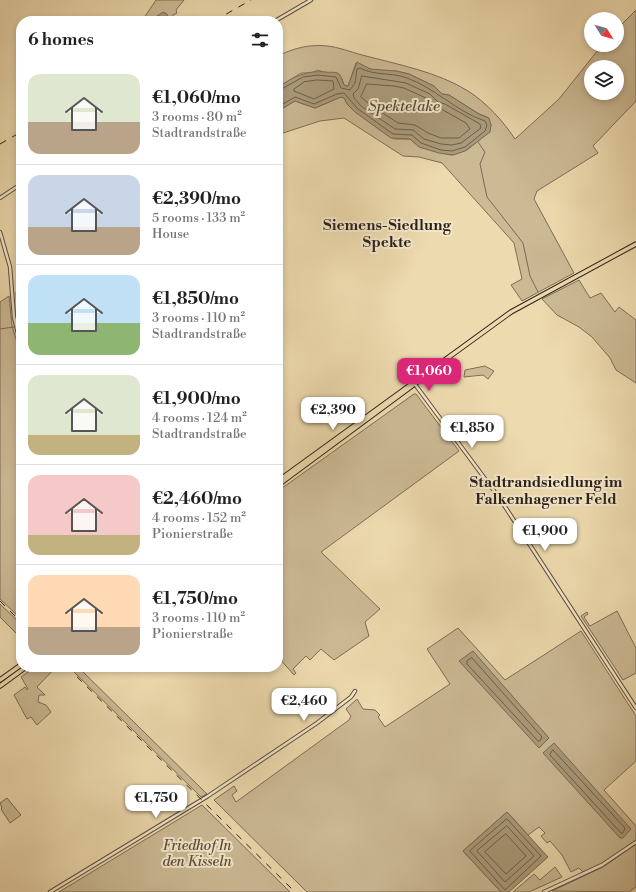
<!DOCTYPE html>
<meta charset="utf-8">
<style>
body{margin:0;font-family:"Libre Bodoni",serif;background:#f6f6f6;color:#202124;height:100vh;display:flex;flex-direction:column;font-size:15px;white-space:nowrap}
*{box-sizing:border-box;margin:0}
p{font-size:13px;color:#757577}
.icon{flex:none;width:22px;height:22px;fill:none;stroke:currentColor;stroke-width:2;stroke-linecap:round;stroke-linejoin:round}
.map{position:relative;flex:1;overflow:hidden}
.sheet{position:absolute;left:16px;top:16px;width:267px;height:656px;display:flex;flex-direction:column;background:#fff;border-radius:16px;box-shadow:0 2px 6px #0003}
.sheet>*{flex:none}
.needle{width:26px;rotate:127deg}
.buttons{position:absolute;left:584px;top:12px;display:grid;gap:8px}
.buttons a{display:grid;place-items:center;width:40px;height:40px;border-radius:50%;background:#fff;box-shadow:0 2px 6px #0003;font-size:20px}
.price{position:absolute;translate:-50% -34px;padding:0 9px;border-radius:8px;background:#fff;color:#222;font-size:13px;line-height:26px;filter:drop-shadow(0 1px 2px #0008)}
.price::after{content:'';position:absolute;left:50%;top:24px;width:12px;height:9px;margin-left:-6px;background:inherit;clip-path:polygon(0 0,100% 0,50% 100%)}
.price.current{background:#db2777;color:#fff}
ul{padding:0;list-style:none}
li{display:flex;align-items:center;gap:12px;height:100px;padding:0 12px}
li+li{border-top:1px solid #e0e0e0}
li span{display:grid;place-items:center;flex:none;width:112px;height:80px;border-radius:12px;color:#555}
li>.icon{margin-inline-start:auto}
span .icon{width:48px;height:48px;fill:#fffc;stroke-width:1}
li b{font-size:17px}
h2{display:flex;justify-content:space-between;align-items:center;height:48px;padding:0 12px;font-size:17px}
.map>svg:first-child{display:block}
</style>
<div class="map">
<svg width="636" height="892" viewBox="0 0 636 892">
<rect width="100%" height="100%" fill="#eddaae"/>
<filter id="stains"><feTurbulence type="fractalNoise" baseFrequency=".005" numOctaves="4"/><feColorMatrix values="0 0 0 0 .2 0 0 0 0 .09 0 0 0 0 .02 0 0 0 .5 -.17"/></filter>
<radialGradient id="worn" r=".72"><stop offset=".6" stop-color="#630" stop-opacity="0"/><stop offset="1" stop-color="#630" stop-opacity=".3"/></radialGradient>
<g fill="#ccba95" stroke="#7c6d57" fill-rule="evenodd">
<polygon points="156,0 184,0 176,10 177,13 173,15 173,21 142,21"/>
<path d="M 636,10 L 636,101 L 593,146 L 598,153 L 537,191 L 534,199 L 574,273 L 522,301 L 511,285 L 522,279 L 514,243 L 442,163 L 419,157 L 403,156 L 344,118 L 320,121 L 280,134 L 278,132 L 278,111 L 295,101 L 315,108 L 341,97 L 344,98 L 355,112 L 389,136 L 395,139 L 410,139 L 420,147 L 451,155 L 467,150 L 489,132 L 491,125 L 487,117 L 479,114 L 449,95 L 442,94 L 434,86 L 409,74 L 396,71 L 373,70 L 356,63 L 348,86 L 344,85 L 342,79 L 318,70 L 311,73 L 301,73 L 278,88 L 278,57 L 280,55 C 294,48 311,44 327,46 C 338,47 351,52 362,55 C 396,64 438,72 468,91 C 487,103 503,121 515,139 L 559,99 L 602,45 L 617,45 L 617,29 ZM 591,67 L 617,67 L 617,93 L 591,93 Z"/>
<polygon points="579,280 590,298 601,293 615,312 619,307 636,320 636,383 616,370 610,358 592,337 579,327 557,315 542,299"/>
<polygon points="21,290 21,336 17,317 16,292"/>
<polygon points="9,296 12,326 21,355 21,619 0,599 0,302"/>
<polygon points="485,366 494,371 488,379 483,375 464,377 465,370"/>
<polygon points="414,394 416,394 459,451 321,552 380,609 365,622 369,636 334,660 321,649 310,660 306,656 293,669 296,673 294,675 278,657 278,491"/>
<polygon points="0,604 21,624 21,638 0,617"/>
<polygon points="617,611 636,648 636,673 623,680 581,616 587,612 588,614 584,617 590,626"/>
<polygon points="458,628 505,680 581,631 636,716 636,761 604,790 636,826 636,841 602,864 583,872 579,868 571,872 562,855 550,841 547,843 541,836 545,833 539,827 528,835 507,812 463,851 501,892 307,892 214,800 234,786 237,791 232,795 236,802 349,720 351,716 346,709 357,699 363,709 375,710 380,715 378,717 385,727 450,684 427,649"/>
<polygon points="35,667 56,667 37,687 45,695 39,695 38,702 46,705 51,712 37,725 31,717 27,719 14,695 25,687 27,690 28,689 21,677"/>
<polygon points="69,667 78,667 207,794 201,797"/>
<polygon points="7,798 21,815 10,823 1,809 2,808 0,803"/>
<polygon points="202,805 290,892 59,892"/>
<polygon points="636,844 636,887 629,892 552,891 603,867"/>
<polygon points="555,867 562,877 529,892 513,892 534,874 540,880"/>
</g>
<g fill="#ab9b7b" stroke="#786a54">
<polygon points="163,12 167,14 168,21 150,21"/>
<path d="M 357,62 L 370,69 L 396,71 L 409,74 L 434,86 L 442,94 L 449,95 L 479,114 L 489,118 L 491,125 L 490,132 L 465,151 L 453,155 L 439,153 L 419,147 L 410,139 L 391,138 L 355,112 L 347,104 L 344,98 L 341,97 L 315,108 L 295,101 L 278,111 L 278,88 C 292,76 309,70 326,72 C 331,73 335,71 339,74 C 342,77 342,81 344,85 L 348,86 Z"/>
<polygon points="473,651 549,738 539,748 459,661"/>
<polygon points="554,743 631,829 623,838 620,838 543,753"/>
<polygon points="507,812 548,857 509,892 501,892 463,851"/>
</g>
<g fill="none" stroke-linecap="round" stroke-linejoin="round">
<g stroke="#6b5e4a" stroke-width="1">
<polygon points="362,76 406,83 430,94 438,102 445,104 480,124 481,128 461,143 452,145 441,144 424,139 413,130 395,129 361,106 354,98 353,94 358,89"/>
<polygon points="317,80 333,81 334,89 314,99 294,91 294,89 304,82"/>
<polygon points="367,84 394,86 404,88 426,98 433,106 443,110 466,123 470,129 459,138 441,138 428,133 415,125 398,123 369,104 361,97"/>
<path d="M 278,91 L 303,77 L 318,75 L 336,77 L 341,88 L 350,90 L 355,83 L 357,69 L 360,68 C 375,76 391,72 407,78 C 435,88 457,112 485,121 L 487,125 L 485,131 L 465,147 L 452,151 L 441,150 L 421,143 L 412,135 L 393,134 L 358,109 L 344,93 L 337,94 L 314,104 L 295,97 L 278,107"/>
<polygon points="472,658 542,737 540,741 538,741 467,664 467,661"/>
<polygon points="553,750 625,828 623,833 621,833 550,755"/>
<polygon points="507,819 541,856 505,890 470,851"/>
<polygon points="507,826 534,856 505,882 477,851"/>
<polygon points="506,834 526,856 506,874 485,852"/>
</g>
<g stroke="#786a54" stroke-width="1">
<polyline points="478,142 485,152 480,164 487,197 523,243 530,276 538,292"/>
<polyline points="0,329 21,326"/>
</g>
<g stroke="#5c4e3e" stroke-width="4.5">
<g id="minor">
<polyline points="275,21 311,0"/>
<polyline points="0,198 21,184"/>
<polyline points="0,232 10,267 14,317 21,346"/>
<polyline points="414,383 500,499 636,708"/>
<polyline points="50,892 208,796 317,723 351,697 355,691"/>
<polyline points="544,892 602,865 636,842"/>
</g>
</g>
<g stroke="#2b2019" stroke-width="5.5">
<g id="major">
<polyline points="278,481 511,312 636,244"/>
<polyline points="278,485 424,377"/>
<polyline points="0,680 21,665"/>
<polyline points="0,686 26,667"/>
</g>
</g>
<use href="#minor" stroke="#f3e7ca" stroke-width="2.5"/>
<use href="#major" stroke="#eddaae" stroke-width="3.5"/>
<g stroke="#2b2019" stroke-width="1" stroke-dasharray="7 7" stroke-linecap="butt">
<polyline points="214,21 251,0"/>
<polyline points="0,144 21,132"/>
<polyline points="0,601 21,622"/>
<polyline points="67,667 295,892"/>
</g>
</g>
<g text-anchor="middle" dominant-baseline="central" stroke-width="4" stroke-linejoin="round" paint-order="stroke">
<g font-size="14" font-style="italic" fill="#5b4e3e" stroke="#f3e7ca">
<text x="197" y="846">Friedhof In<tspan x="197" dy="16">den Kisseln</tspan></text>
</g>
<g font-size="15" font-style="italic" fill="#584b3b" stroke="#f3e7ca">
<text x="404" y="106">Spektelake</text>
</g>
<g font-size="15" font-weight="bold" fill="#2b2019" stroke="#f3e7ca">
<text x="387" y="225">Siemens-Siedlung<tspan x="387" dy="17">Spekte</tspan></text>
<text x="546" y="482">Stadtrandsiedlung im<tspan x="546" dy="17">Falkenhagener Feld</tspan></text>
</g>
</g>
<rect width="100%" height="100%" filter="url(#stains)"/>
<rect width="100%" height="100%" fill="url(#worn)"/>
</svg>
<div class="buttons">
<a><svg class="needle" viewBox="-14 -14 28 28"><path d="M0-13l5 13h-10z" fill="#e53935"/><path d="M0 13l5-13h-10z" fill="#757577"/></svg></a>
<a><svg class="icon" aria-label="layers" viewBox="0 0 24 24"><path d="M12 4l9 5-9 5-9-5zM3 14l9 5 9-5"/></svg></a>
</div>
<b class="price current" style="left:429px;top:392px">€1,060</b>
<b class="price" style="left:333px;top:431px">€2,390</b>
<b class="price" style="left:472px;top:449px">€1,850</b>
<b class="price" style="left:545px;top:552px">€1,900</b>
<b class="price" style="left:304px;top:722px">€2,460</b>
<b class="price" style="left:156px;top:819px">€1,750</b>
<section class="sheet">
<h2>6 homes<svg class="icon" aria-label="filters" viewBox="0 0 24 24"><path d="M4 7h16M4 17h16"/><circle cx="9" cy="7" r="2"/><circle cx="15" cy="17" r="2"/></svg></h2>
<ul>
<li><span style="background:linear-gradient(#dfe7d0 60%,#b9a48a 0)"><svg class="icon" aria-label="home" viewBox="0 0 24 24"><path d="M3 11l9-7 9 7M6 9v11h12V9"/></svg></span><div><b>€1,060/mo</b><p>3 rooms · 80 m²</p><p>Stadtrandstraße</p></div></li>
<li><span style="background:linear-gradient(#c9d6e8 65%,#b9a48a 0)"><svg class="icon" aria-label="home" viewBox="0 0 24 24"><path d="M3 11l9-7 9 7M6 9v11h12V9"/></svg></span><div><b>€2,390/mo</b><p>5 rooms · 133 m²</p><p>House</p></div></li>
<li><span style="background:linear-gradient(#bfe0f5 60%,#8fb573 0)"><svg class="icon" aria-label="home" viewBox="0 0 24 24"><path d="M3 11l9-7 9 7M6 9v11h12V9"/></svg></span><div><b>€1,850/mo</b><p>3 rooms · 110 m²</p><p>Stadtrandstraße</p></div></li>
<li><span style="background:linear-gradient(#dfe7d0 75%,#c2b280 0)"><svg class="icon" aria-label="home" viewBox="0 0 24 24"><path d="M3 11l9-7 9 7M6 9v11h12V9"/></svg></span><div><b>€1,900/mo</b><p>4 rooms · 124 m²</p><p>Stadtrandstraße</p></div></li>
<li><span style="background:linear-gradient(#f6c9c9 75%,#c2b280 0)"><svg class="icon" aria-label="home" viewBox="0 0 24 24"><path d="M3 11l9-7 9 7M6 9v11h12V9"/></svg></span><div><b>€2,460/mo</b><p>4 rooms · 152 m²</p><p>Pionierstraße</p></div></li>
<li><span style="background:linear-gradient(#ffd9b3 65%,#b9a48a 0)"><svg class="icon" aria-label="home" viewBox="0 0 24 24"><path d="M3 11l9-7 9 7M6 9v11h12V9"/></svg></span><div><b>€1,750/mo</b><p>3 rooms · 110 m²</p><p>Pionierstraße</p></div></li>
</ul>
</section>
</div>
